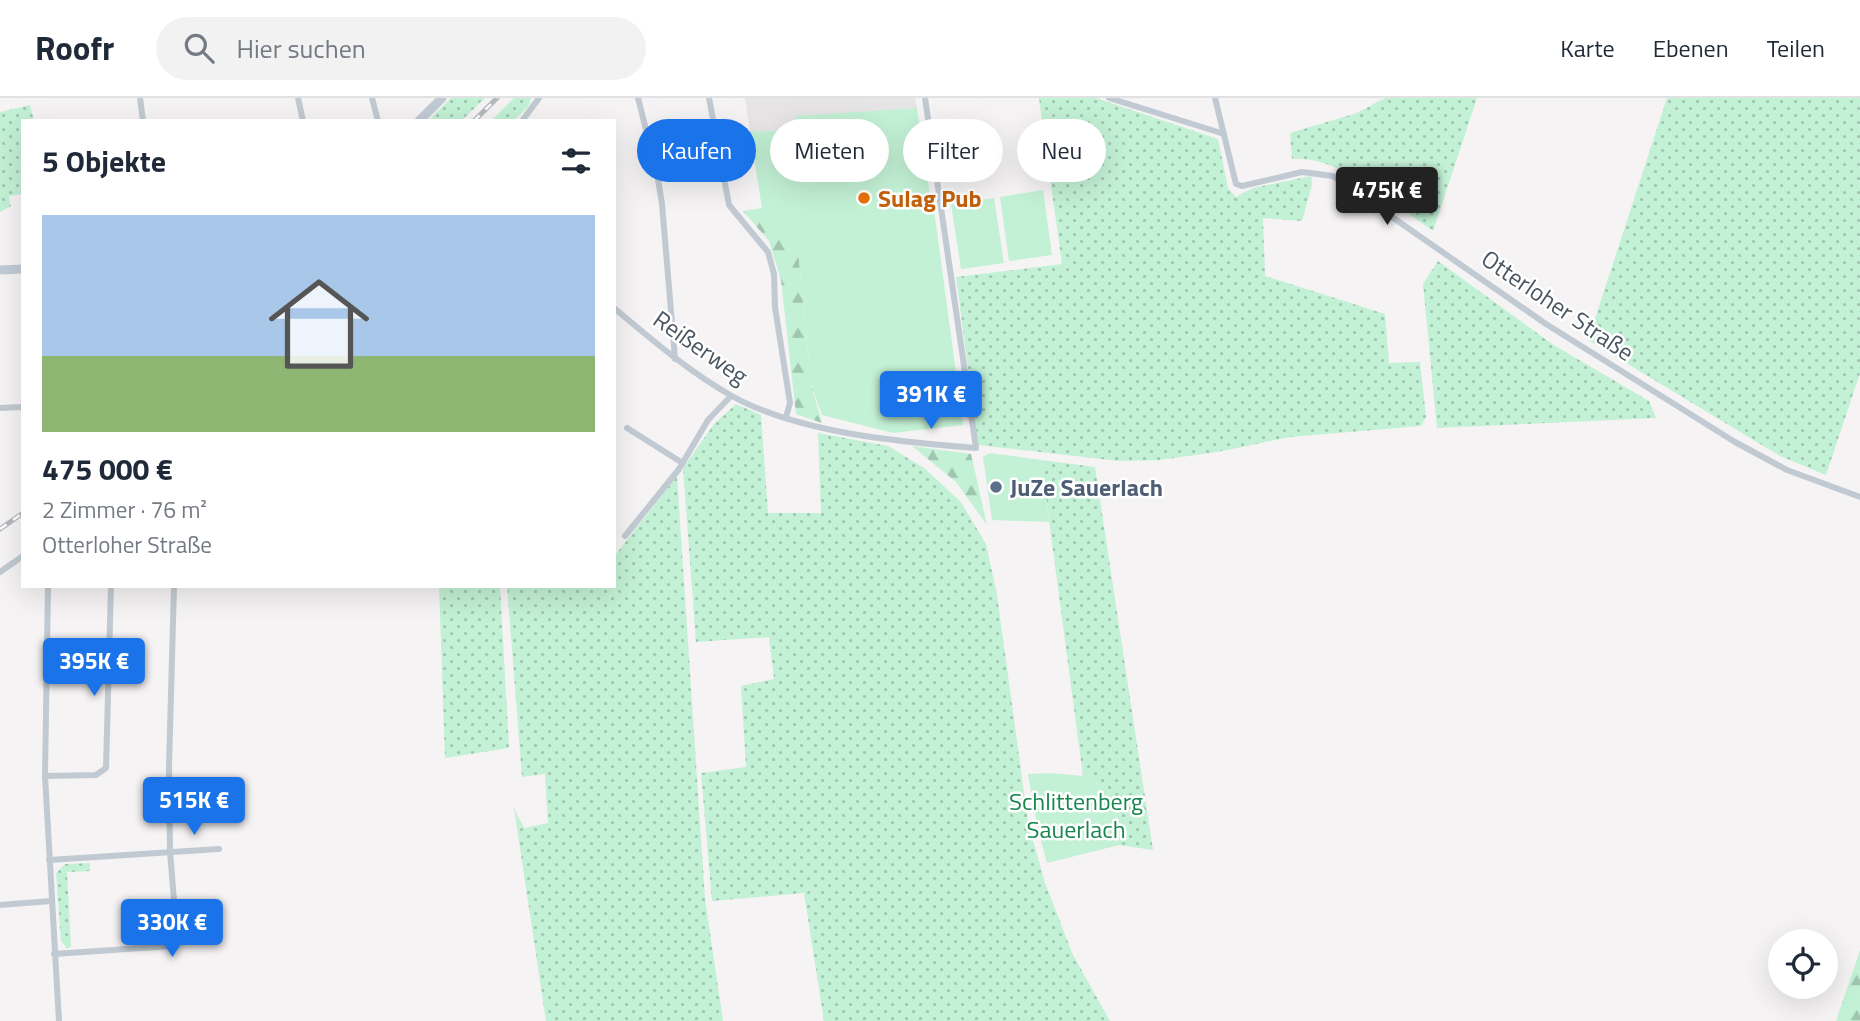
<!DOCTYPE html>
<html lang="de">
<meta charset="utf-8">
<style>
body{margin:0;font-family:"Titillium Web",sans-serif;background:#f2f2f3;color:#1f2937;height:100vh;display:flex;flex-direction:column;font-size:26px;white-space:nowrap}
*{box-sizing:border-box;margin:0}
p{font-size:23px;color:#747a83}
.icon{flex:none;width:38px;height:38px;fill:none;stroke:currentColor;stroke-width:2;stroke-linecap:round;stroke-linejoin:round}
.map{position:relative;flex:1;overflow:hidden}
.details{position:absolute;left:21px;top:21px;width:595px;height:469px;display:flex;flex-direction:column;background:#fff;border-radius:0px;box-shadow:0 7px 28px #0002}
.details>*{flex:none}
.hud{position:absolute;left:637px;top:21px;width:665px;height:63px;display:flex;gap:14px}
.fabs{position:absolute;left:1768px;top:831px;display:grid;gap:14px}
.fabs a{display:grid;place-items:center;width:70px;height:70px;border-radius:50%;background:#fff;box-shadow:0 7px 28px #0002;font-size:35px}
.price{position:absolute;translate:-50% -60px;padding:0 16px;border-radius:7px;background:#1a73e8;color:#fff;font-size:23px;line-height:46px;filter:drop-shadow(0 2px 4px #0008)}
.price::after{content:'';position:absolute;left:50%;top:42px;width:21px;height:16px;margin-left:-10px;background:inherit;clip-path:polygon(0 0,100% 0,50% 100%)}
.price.selected{background:#222;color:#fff}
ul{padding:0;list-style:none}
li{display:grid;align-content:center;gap:14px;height:371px;padding:0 21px}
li+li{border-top:2px solid #e0e1e3}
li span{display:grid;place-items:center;height:217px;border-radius:0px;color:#555}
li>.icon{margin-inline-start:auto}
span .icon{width:126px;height:126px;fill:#fffc;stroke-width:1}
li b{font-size:30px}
h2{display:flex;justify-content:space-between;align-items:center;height:84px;padding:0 21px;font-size:30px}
.chip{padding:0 24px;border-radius:32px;background:#fff;box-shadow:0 7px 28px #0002;font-size:24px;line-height:63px}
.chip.selected{background:#1a73e8;color:#fff}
header{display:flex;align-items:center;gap:42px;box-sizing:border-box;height:98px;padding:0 35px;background:#fff;border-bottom:2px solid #e0e1e3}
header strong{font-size:33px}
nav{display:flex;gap:38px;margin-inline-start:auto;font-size:24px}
.search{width:490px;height:63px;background:#f2f2f3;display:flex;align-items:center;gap:18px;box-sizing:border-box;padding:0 24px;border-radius:38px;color:#747a83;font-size:26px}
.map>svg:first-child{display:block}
</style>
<header>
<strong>Roofr</strong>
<div class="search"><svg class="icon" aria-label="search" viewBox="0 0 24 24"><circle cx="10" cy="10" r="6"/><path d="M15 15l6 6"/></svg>Hier suchen</div>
<nav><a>Karte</a><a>Ebenen</a><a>Teilen</a></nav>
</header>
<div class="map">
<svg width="1860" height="923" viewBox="0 0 1860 923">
<defs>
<pattern id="grass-dots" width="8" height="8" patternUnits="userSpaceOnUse" patternTransform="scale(1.75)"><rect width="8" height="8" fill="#c3f1d5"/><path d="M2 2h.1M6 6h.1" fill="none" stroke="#a0c6b0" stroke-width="1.8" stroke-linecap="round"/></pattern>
<pattern id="forest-firs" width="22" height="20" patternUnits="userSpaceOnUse" patternTransform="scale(1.75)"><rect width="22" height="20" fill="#c3f1d5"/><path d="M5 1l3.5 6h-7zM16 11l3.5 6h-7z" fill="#a0c6b0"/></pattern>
</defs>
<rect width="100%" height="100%" fill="#f5f3f3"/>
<polygon fill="#e6e4e5" points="745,0 915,0 917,10 796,19 797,31 750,34"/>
<g fill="url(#grass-dots)">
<polygon points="451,0 485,0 461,23 428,23"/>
<polygon points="514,0 531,0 528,9 513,23 491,23"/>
<polygon points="1039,0 1096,0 1218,41 1228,90 1236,99 1253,90 1311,78 1312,87 1302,123 1263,120 1265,178 1385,216 1389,265 1420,264 1426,319 1421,328 1290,339 1217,354 1159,362 1119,363 978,347 956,179 1062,166"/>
<path d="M 1385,0 L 1477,0 L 1433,133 C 1394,106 1340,57 1292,61 L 1290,35 L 1357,15 Z"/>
<polygon points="1667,0 1860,0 1860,275 1826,377 1780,358 1588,242"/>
<polygon points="30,7 34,23 23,23 23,96 9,98 11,108 0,114 0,14"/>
<polygon points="1438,163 1552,246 1649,303 1656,320 1437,330 1423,186"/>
<polygon points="736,306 761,317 768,415 821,415 818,335 888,348 924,370 961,404 986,446 997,497 1028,724 1045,785 1073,857 1110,923 824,923 804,795 712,803 701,675 746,669 741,588 774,581 769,539 696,544 683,370 714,326"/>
<polygon points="1041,362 1095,369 1153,752 1119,747 1117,721 1108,691 1083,678"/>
<polygon points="677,378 705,801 723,923 546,923 514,710 524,730 548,725 545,676 522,679 507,488 614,488 614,436 616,456"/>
<polygon points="439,488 500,488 509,650 445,660"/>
<polygon points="90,765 90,773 67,774 71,849 67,850 61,843 56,775 65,766"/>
</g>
<g fill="url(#forest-firs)">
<polygon points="762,110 790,134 798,151 811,286 822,325 796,316 781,182 769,143 743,113"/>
<polygon points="912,348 971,356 987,427 956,384"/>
<polygon points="1860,852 1860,923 1836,923"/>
</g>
<g fill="#c3f1d5">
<polygon points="917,10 931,104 933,104 963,327 893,335 822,317 811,286 798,151 790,134 774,134 772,119 762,110 750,34 797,31 796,18"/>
<polygon points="1043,92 1052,157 1009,163 1000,99"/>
<polygon points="994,100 1004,165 961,171 951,106"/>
<polygon points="990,355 1041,362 1049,424 992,422 983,359"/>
<polygon points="1050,675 1083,678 1108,691 1117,721 1119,747 1047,765 1037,728 1028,676"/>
</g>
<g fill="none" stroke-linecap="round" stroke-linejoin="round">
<g stroke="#c1cad2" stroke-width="6">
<polyline points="140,0 143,23"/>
<polyline points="298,0 303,23"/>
<polyline points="372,0 378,23"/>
<polyline points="638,0 657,75 662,106 675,261"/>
<polyline points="709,0 729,107 768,154 774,176 775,209 790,305 786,319"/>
<polyline points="1109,0 1221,35"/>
<polyline points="1215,0 1236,86 1242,88 1302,74 1333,78 1546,226 1735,344 1787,372 1860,399"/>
<polyline points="522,23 539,0"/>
<path d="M 614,210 C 651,241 688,273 730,297 C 797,335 900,344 976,350 L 925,0"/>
<polyline points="0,310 23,309"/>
<polyline points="627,330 681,364"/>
<polyline points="625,438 679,371 708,322 731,298"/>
<polyline points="0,474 23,458"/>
<polyline points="48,488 45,678 59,923"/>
<polyline points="45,678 96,677 106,670 111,488"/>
<polyline points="49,762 219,751"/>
<polyline points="0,807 51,803"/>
<polyline points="54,856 171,848 177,838 170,754 169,668 174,488"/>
</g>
<g stroke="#c1cbd6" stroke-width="9">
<polyline points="419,23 442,0"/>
<polyline points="0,172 23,171"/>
</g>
<g stroke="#b5b8bd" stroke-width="5">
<g id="rail">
<polyline points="474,23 497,0"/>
<polyline points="0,431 23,415"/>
</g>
</g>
<use href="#rail" stroke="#fff" stroke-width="2.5" stroke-dasharray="8" stroke-linecap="butt"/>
</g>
<circle fill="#e8710a" stroke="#fff" stroke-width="2.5" cx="864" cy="100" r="7"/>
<circle fill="#5c6f8a" stroke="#fff" stroke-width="2.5" cx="996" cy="389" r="7"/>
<g text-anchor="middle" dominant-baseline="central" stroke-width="5" stroke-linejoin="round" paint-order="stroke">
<g font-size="24" font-weight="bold" fill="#c56008" stroke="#fff" text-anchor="start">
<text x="878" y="100">Sulag Pub</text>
</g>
<g font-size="24" fill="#4a5661" stroke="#fff">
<text transform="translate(1558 207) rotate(34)">Otterloher Straße</text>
<text transform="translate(701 249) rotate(35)">Reißerweg</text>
</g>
<g font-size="24" font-weight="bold" fill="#4e5e75" stroke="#fff" text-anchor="start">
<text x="1010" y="389">JuZe Sauerlach</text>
</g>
<g font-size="24" fill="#17864f" stroke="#fff">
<text x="1076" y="703">Schlittenberg<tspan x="1076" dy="28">Sauerlach</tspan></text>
</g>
</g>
</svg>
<div class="fabs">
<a><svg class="icon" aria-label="locate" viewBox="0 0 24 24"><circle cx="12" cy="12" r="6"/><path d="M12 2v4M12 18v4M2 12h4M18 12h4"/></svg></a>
</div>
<b class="price selected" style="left:1387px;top:129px">475K €</b>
<b class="price" style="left:931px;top:333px">391K €</b>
<b class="price" style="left:94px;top:600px">395K €</b>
<b class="price" style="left:194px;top:739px">515K €</b>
<b class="price" style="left:172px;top:861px">330K €</b>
<div class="hud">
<a class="chip selected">Kaufen</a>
<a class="chip">Mieten</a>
<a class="chip">Filter</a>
<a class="chip">Neu</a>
</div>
<section class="details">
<h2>5 Objekte<svg class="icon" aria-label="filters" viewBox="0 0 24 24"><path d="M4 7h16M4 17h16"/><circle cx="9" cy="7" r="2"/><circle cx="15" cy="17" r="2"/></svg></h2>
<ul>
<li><span style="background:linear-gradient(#a9c7e8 65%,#8fb573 0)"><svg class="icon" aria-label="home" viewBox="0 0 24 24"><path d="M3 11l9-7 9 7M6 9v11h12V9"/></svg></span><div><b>475 000 €</b><p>2 Zimmer · 76 m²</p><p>Otterloher Straße</p></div></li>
</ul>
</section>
</div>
